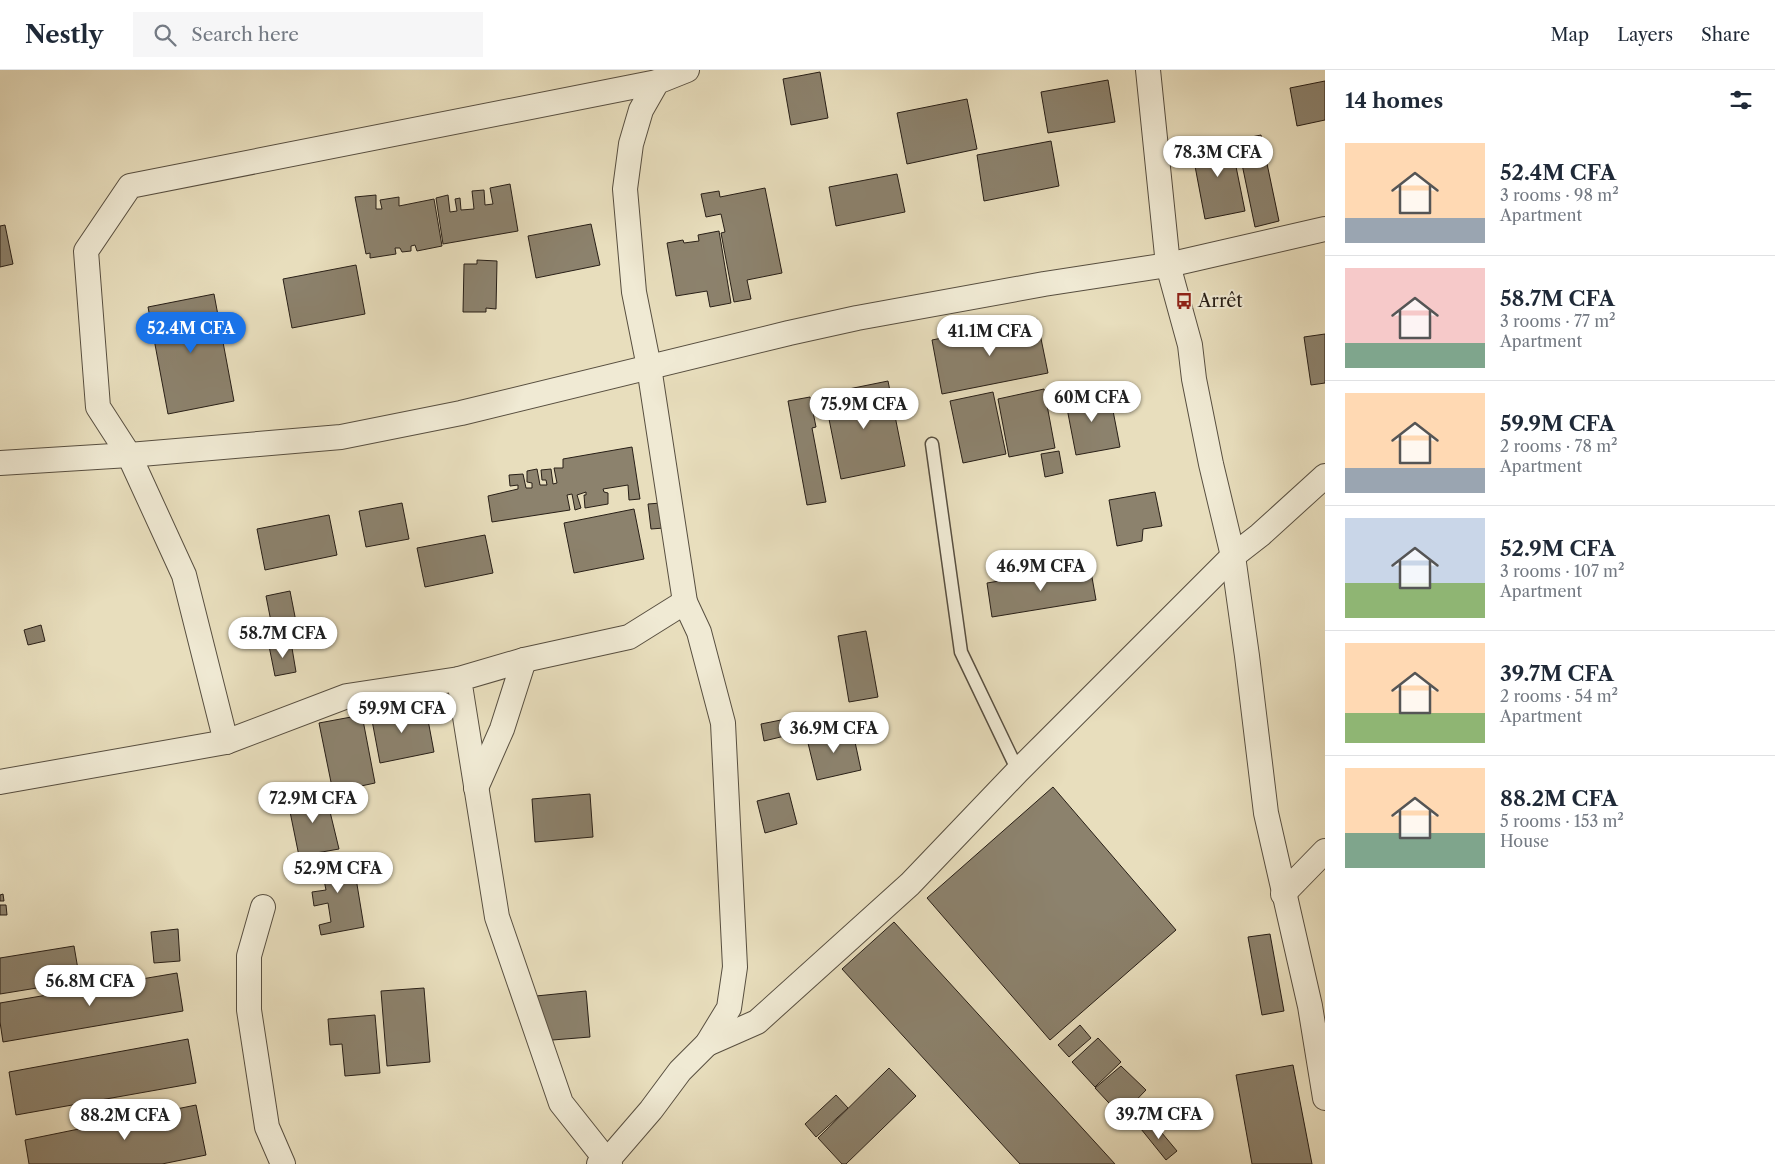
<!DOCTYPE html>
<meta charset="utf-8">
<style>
body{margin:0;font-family:"Libre Caslon Text",serif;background:#f6f6f7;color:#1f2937;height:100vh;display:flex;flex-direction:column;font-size:19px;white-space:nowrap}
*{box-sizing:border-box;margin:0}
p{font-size:16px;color:#747a83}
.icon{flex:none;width:28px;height:28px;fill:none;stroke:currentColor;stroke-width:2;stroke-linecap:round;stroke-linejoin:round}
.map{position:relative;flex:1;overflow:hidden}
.side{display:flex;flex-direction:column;background:#fff;width:450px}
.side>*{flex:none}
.price{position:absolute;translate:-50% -42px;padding:0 11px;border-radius:18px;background:#fff;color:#222;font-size:16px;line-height:32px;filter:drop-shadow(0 1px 2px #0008)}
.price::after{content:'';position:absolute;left:50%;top:30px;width:15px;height:11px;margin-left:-8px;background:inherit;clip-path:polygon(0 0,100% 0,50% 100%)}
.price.selected{background:#1a73e8;color:#fff}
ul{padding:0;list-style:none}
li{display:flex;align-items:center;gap:15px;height:125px;padding:0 20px}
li+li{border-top:1px solid #e0e1e3}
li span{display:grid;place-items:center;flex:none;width:140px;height:100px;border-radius:0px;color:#555}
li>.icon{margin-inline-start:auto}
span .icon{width:60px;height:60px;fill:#fffc;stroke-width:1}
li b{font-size:21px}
h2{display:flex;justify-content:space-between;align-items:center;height:60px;padding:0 20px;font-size:21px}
header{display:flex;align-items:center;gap:30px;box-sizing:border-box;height:70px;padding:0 25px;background:#fff;border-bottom:1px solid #e0e1e3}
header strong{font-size:24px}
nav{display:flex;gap:28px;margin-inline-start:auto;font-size:18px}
.search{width:350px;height:45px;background:#f6f6f7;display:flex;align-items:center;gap:12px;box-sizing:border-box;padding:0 18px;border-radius:0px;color:#747a83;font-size:19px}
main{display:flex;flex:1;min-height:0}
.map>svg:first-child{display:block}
</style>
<header>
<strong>Nestly</strong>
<div class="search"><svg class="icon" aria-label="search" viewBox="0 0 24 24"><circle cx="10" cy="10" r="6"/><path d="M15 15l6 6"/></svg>Search here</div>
<nav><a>Map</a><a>Layers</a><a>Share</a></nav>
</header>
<main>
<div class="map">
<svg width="1325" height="1094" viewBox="0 0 1325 1094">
<rect width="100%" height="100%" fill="#e8debd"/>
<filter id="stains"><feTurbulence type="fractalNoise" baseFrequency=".004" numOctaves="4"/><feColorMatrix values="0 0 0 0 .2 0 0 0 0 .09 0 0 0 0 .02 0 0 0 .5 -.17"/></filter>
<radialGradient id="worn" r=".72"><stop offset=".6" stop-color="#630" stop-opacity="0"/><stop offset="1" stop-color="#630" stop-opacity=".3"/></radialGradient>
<g fill="#8c826d" stroke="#281f17">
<polygon points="820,2 828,48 791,55 783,9"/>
<polygon points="1108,10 1115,52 1048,63 1041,22"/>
<polygon points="1325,11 1325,50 1297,56 1290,18"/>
<polygon points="967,29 977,79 907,94 897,43"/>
<polygon points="1261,65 1279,151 1255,157 1237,70"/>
<polygon points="1230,67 1245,141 1205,149 1191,75"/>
<polygon points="1051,71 1059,116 984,131 977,85"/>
<polygon points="897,104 905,142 836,156 829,117"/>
<polygon points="510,114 518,161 443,174 436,128 448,125 450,142 457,141 455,129 460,128 461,140 474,139 472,121 484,120 485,135 493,134 490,118"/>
<polygon points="765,118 782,203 747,210 751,229 734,232 721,163 725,162 721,144 706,147 701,124 719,121 720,127"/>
<polygon points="376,125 376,139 382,139 380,130 399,127 399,136 434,129 442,176 417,181 415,175 411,176 411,181 402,182 400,178 395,178 396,184 370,188 370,183 366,184 355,127"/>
<polygon points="591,154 600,195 536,208 528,166"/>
<polygon points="5,155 13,194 0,197 0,156"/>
<polygon points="719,161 731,233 710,237 707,221 676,226 667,173 683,170 684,173 699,171 698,165"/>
<polygon points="477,190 497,191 496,239 486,238 486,242 463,242 464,194 477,194"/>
<polygon points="356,195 365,244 292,258 283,209"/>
<polygon points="214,224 234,331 168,344 148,237"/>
<polygon points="1037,249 1048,303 942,324 932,270"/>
<polygon points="1325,264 1325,313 1311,315 1304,267"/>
<polygon points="888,311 905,396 841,409 824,324"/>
<polygon points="1044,319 1055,378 1009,387 998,329"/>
<polygon points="1109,320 1120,377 1076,385 1065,328"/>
<polygon points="993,322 1006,384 963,393 950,331"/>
<polygon points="810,327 816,357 812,358 826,432 807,435 788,331"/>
<polygon points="632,377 640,429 629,430 628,415 603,419 604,422 608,423 608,434 585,438 584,425 586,425 586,422 577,425 581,438 575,440 572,424 567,425 570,440 492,452 488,426 518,419 518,415 510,416 509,405 523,404 526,418 532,418 532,413 527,412 527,401 537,399 540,415 547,415 546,410 542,410 541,400 551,399 553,414 557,413 554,398 563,398 563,389"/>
<polygon points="1059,381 1063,403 1045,407 1041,384"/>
<polygon points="1155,422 1162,456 1143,459 1142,471 1117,476 1109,430"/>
<polygon points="402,433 409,469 366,477 359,441"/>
<polygon points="661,433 664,458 651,459 648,434"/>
<polygon points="634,439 644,489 574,503 564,453"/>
<polygon points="329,445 337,485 265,500 257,459"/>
<polygon points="485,465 493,503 425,517 417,478"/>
<polygon points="1090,496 1096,530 992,547 987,513"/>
<polygon points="290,521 298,562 274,567 266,526"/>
<polygon points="41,555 45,571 28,575 24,560"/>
<polygon points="866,561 878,627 849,632 838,566"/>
<polygon points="291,572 296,602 275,606 269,576"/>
<polygon points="425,634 434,682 380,693 371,645"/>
<polygon points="362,645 375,713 333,722 319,653"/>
<polygon points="786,649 789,665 764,671 761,654"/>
<polygon points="852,658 861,700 817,710 807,669"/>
<polygon points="1053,717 1176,860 1050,970 927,828"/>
<polygon points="325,721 339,779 299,786 287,727"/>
<polygon points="789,723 797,754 765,763 757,731"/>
<polygon points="590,724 593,767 535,772 532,729"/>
<polygon points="352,784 364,857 321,865 319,855 331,852 328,833 314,836 312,822 326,820 324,810 311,812 310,805 322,803 321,797 309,799 307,792"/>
<polygon points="3,824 4,831 0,831 0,825"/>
<polygon points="0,835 6,835 7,845 0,845"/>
<polygon points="894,852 1115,1094 1020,1094 842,899"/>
<polygon points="178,859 180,891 154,893 151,862"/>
<polygon points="1270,864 1284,941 1262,945 1248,867"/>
<polygon points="74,876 80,911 0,924 0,888"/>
<polygon points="177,903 183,941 3,972 0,952 0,933"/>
<polygon points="424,918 430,992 387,996 381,921"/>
<polygon points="586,921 590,967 540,971 536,926"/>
<polygon points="375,945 380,1003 345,1006 342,974 330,975 328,949"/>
<polygon points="1080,955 1091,968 1069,987 1058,975"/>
<polygon points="1098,968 1121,992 1095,1017 1072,992"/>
<polygon points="188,969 196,1013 16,1045 9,1002"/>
<polygon points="1293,995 1312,1094 1252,1094 1236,1005"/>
<polygon points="1121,996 1146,1020 1121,1046 1095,1018"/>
<polygon points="889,998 916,1026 846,1094 842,1094 818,1068"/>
<polygon points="836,1025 848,1038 816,1067 805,1054"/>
<polygon points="196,1035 206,1085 162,1094 29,1094 25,1070"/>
<polygon points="1152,1051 1177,1081 1166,1090 1141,1059"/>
</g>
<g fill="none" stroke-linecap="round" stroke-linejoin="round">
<g stroke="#584f40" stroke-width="15">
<polyline id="lane" points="932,374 961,582 1018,701"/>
</g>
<g stroke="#584f40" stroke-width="26">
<g id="street">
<polyline points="1148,0 1168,195 1190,275 1194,309 1211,394 1233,486 1247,586 1266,743 1310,936 1325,1028"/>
<polyline points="0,393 129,385 341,367 461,343 789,263 857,248 1044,214 1168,195 1325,159"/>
<polyline points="226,672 184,505 129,385 98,337 86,181 130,116 657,12"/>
<polyline points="0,712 226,672 347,626 459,609"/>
<polyline points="476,718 502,659 524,590"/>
<polyline points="1283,824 1325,781"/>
<polyline points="263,837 249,886 249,940 267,1057 283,1094"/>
<polyline points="707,974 757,952 910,814 1018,701 1233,486 1260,465 1325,406"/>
<polyline points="599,1094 607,1091 561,1033 497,847 459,609 524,590 629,567 685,532"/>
<polyline points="610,1094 607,1091 651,1040 680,1001 707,974 729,938 735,897 723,653 699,562 685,532 649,297 634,222 625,119 631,74 641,40 657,12 687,0"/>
</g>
</g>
<use href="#lane" stroke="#f0ead4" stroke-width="12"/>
<use href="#street" stroke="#f0ead4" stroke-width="24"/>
</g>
<defs>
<g id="bus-bare" transform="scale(1.35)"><path d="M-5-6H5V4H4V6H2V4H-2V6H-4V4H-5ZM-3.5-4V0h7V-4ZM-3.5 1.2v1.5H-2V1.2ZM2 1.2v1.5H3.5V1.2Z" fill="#8f2418" stroke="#f0ead4" stroke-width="2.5" paint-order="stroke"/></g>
</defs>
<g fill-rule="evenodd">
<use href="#bus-bare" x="1184" y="231"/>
</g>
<g text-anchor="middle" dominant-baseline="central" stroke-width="4" stroke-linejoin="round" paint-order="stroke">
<g font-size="18" fill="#281f17" stroke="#f0ead4" text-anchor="start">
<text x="1198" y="231">Arrêt</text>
</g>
</g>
<rect width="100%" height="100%" filter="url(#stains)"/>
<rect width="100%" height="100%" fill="url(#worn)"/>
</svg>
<b class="price" style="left:1218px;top:108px">78.3M CFA</b>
<b class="price selected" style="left:191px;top:284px">52.4M CFA</b>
<b class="price" style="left:990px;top:287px">41.1M CFA</b>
<b class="price" style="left:1092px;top:353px">60M CFA</b>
<b class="price" style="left:864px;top:360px">75.9M CFA</b>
<b class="price" style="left:1041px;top:522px">46.9M CFA</b>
<b class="price" style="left:283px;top:589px">58.7M CFA</b>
<b class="price" style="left:402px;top:664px">59.9M CFA</b>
<b class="price" style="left:834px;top:684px">36.9M CFA</b>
<b class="price" style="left:313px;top:754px">72.9M CFA</b>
<b class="price" style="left:338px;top:824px">52.9M CFA</b>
<b class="price" style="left:90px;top:937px">56.8M CFA</b>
<b class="price" style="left:1159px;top:1070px">39.7M CFA</b>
<b class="price" style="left:125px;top:1071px">88.2M CFA</b>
</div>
<section class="side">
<h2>14 homes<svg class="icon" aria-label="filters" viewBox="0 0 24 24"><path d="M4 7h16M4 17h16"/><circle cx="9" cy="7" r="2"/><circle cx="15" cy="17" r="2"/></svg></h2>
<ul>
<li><span style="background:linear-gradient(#ffd9b3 75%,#9aa5b1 0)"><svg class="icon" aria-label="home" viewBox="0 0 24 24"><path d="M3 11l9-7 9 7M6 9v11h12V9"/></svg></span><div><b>52.4M CFA</b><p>3 rooms · 98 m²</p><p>Apartment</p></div></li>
<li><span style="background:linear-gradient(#f6c9c9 75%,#7fa58c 0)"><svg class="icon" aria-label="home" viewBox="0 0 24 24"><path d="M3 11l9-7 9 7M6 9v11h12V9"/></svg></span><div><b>58.7M CFA</b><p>3 rooms · 77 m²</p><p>Apartment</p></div></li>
<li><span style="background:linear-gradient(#ffd9b3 75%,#9aa5b1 0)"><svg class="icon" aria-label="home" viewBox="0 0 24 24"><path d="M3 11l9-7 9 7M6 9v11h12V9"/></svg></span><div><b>59.9M CFA</b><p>2 rooms · 78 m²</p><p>Apartment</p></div></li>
<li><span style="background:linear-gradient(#c9d6e8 65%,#8fb573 0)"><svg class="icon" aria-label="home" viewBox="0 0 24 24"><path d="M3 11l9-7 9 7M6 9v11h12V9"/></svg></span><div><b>52.9M CFA</b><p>3 rooms · 107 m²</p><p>Apartment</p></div></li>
<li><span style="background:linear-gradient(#ffd9b3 70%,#8fb573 0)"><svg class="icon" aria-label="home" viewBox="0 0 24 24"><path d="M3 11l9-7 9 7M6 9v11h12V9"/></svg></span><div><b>39.7M CFA</b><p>2 rooms · 54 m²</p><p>Apartment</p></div></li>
<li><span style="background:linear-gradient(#ffd9b3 65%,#7fa58c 0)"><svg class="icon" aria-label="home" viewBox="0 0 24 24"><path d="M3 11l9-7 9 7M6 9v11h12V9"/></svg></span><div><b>88.2M CFA</b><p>5 rooms · 153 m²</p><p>House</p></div></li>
</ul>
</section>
</main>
